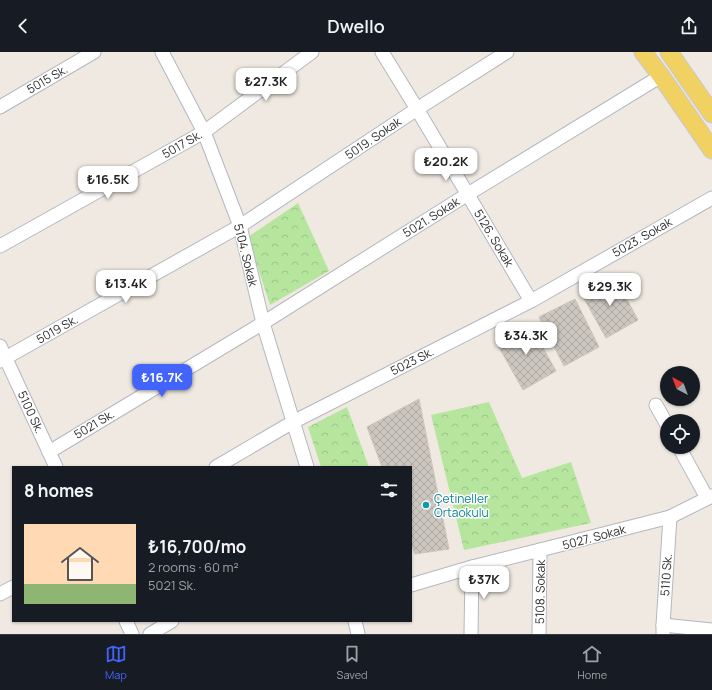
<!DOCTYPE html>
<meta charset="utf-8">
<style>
body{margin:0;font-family:Manrope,sans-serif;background:#242831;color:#f1f3f6;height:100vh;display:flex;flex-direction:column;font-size:15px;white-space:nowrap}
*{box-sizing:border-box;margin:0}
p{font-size:13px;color:#9ea1a6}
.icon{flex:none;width:22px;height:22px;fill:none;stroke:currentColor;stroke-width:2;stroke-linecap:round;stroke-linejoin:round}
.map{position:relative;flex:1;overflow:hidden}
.sheet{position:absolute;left:12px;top:414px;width:400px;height:156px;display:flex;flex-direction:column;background:#171b24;border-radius:0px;box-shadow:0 1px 3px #0004}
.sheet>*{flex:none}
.needle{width:26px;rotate:319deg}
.tools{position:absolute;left:660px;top:314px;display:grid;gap:8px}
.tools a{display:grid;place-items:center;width:40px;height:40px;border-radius:50%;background:#171b24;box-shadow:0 1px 3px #0004;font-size:20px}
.price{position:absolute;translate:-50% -34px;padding:0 9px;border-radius:8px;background:#fff;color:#222;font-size:13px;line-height:26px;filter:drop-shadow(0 1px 2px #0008)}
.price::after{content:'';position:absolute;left:50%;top:24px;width:12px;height:9px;margin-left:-6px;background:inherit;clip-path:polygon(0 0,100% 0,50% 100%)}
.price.on{background:#4264fb;color:#fff}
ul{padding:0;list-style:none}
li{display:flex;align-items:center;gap:12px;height:100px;padding:0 12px}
li span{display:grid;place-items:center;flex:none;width:112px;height:80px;border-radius:0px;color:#555}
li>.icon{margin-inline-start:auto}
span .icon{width:48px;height:48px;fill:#fffc;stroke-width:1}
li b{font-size:17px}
h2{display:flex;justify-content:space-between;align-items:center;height:48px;padding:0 12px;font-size:17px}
header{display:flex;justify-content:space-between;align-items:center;height:52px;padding:0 12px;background:#171b24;font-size:18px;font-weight:600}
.dock{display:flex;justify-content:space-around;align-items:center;height:56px;border-top:1px solid #363941;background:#171b24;font-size:11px;color:#9ea1a6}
.dock a{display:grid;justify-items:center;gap:2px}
.dock .on{color:#4264fb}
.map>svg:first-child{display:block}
</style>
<header><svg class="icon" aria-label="back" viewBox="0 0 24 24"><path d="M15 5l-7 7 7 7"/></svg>Dwello<svg class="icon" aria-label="share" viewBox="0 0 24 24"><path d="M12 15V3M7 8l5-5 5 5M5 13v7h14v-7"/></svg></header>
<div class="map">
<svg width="712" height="582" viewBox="0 0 712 582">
<defs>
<pattern id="park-crowns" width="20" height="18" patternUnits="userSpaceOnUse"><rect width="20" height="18" fill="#b6e59e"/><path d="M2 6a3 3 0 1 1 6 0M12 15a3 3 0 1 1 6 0" fill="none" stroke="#9dc588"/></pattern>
<pattern id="building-cross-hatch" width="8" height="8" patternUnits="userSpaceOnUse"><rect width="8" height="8" fill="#cbc7bf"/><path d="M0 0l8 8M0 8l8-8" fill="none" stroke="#afaba4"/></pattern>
</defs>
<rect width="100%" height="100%" fill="#efe9e1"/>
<g fill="url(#park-crowns)">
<polygon points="298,151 329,219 270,253 248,185"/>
<polygon points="489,350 522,426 571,410 591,471 464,498 431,363"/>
<polygon points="347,355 369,415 321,415 308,375"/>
</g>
<g fill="url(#building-cross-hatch)" stroke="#cbc5ba">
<polygon points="615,225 638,268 606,286 582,243"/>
<polygon points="575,247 599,295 564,314 539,265"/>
<polygon points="529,271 556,319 523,338 496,290"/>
<polygon points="419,347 449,497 415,502 411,492 411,415 382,415 367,375"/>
</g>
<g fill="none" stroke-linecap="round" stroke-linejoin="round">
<g stroke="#b4b7c1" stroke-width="15">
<g id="minor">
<polyline points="162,0 204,80 240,174 263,271 307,415"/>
<polyline points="382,0 417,57 531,249"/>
<polyline points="0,55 94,0"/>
<polyline points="0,194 204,80 312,0"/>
<polyline points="0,294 56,415"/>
<polyline points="0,309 240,174 417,57 507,0"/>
<polyline points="656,353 667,373"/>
<polyline points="679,395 707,446"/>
<polyline points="49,400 263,271 468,142 661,24"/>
<polyline points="216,415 293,370 531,249 712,146"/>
<polyline points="411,533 472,515 540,498 670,465 712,444"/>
<polyline points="0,542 13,535"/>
<polyline points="126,569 132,582"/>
<polyline points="355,569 358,582"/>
<polyline points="663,573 712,578"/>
<polyline points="150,582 172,569"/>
<polyline points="471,582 472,515"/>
<polyline points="539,582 540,498"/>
<polyline points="663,582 663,573 670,465"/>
</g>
</g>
<g stroke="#c9c9c9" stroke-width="19">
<g id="major">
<polyline points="643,0 661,24 712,98"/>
<polyline points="669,0 712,62"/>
</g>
</g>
<use href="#minor" stroke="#fff" stroke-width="13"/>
<use href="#major" stroke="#f2d163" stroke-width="17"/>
</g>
<circle fill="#0f9aa8" stroke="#fff" stroke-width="1.5" cx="426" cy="453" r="4"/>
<g text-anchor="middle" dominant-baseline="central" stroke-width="3" stroke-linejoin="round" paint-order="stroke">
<g font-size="12" fill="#2e2e2e" stroke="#fff">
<text transform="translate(47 27) rotate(-30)">5015 Sk.</text>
<text transform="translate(373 86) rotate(-34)">5019. Sokak</text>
<text transform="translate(182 92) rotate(-30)">5017 Sk.</text>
<text transform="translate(431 165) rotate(-32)">5021. Sokak</text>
<text transform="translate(642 185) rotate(-30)">5023. Sokak</text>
<text transform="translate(494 186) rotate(59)">5126. Sokak</text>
<text transform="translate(246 203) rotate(76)">5104. Sokak</text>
<text transform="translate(57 277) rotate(-29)">5019 Sk.</text>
<text transform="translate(412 309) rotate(-27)">5023 Sk.</text>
<text transform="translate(31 360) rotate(65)">5100 Sk.</text>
<text transform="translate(94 372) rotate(-31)">5021 Sk.</text>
<text transform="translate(594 485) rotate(-15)">5027. Sokak</text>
<text transform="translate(666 523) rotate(-86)">5110 Sk.</text>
<text transform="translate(540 540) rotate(-89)">5108. Sokak</text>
</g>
<g font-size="12" fill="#0d838f" stroke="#fff" text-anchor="start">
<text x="434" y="446">Çetineller<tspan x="434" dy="14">Ortaokulu</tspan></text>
</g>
</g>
</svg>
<div class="tools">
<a><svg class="needle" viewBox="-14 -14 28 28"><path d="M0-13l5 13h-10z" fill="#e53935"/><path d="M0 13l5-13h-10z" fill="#9ea1a6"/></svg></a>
<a><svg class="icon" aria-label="locate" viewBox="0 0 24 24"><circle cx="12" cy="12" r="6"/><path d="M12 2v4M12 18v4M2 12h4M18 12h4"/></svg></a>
</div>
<b class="price" style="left:266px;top:50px">₺27.3K</b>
<b class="price" style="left:446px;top:130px">₺20.2K</b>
<b class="price" style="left:108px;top:148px">₺16.5K</b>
<b class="price" style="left:126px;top:252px">₺13.4K</b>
<b class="price" style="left:610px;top:255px">₺29.3K</b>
<b class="price" style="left:526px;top:304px">₺34.3K</b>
<b class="price on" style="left:162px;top:346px">₺16.7K</b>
<b class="price" style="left:484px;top:548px">₺37K</b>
<section class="sheet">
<h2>8 homes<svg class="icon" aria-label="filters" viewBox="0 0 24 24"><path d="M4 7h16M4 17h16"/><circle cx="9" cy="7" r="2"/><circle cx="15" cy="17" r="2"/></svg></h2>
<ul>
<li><span style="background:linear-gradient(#ffd9b3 75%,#8fb573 0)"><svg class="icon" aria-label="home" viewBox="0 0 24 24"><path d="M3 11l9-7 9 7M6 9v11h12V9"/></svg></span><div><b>₺16,700/mo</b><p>2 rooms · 60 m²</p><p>5021 Sk.</p></div></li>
</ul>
</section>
</div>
<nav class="dock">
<a class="on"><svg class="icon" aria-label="map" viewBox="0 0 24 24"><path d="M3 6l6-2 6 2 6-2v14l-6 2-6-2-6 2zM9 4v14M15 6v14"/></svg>Map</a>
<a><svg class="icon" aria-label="saved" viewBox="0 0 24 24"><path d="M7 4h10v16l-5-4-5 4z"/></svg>Saved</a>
<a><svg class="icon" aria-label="home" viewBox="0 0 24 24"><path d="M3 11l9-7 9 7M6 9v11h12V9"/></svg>Home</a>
</nav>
